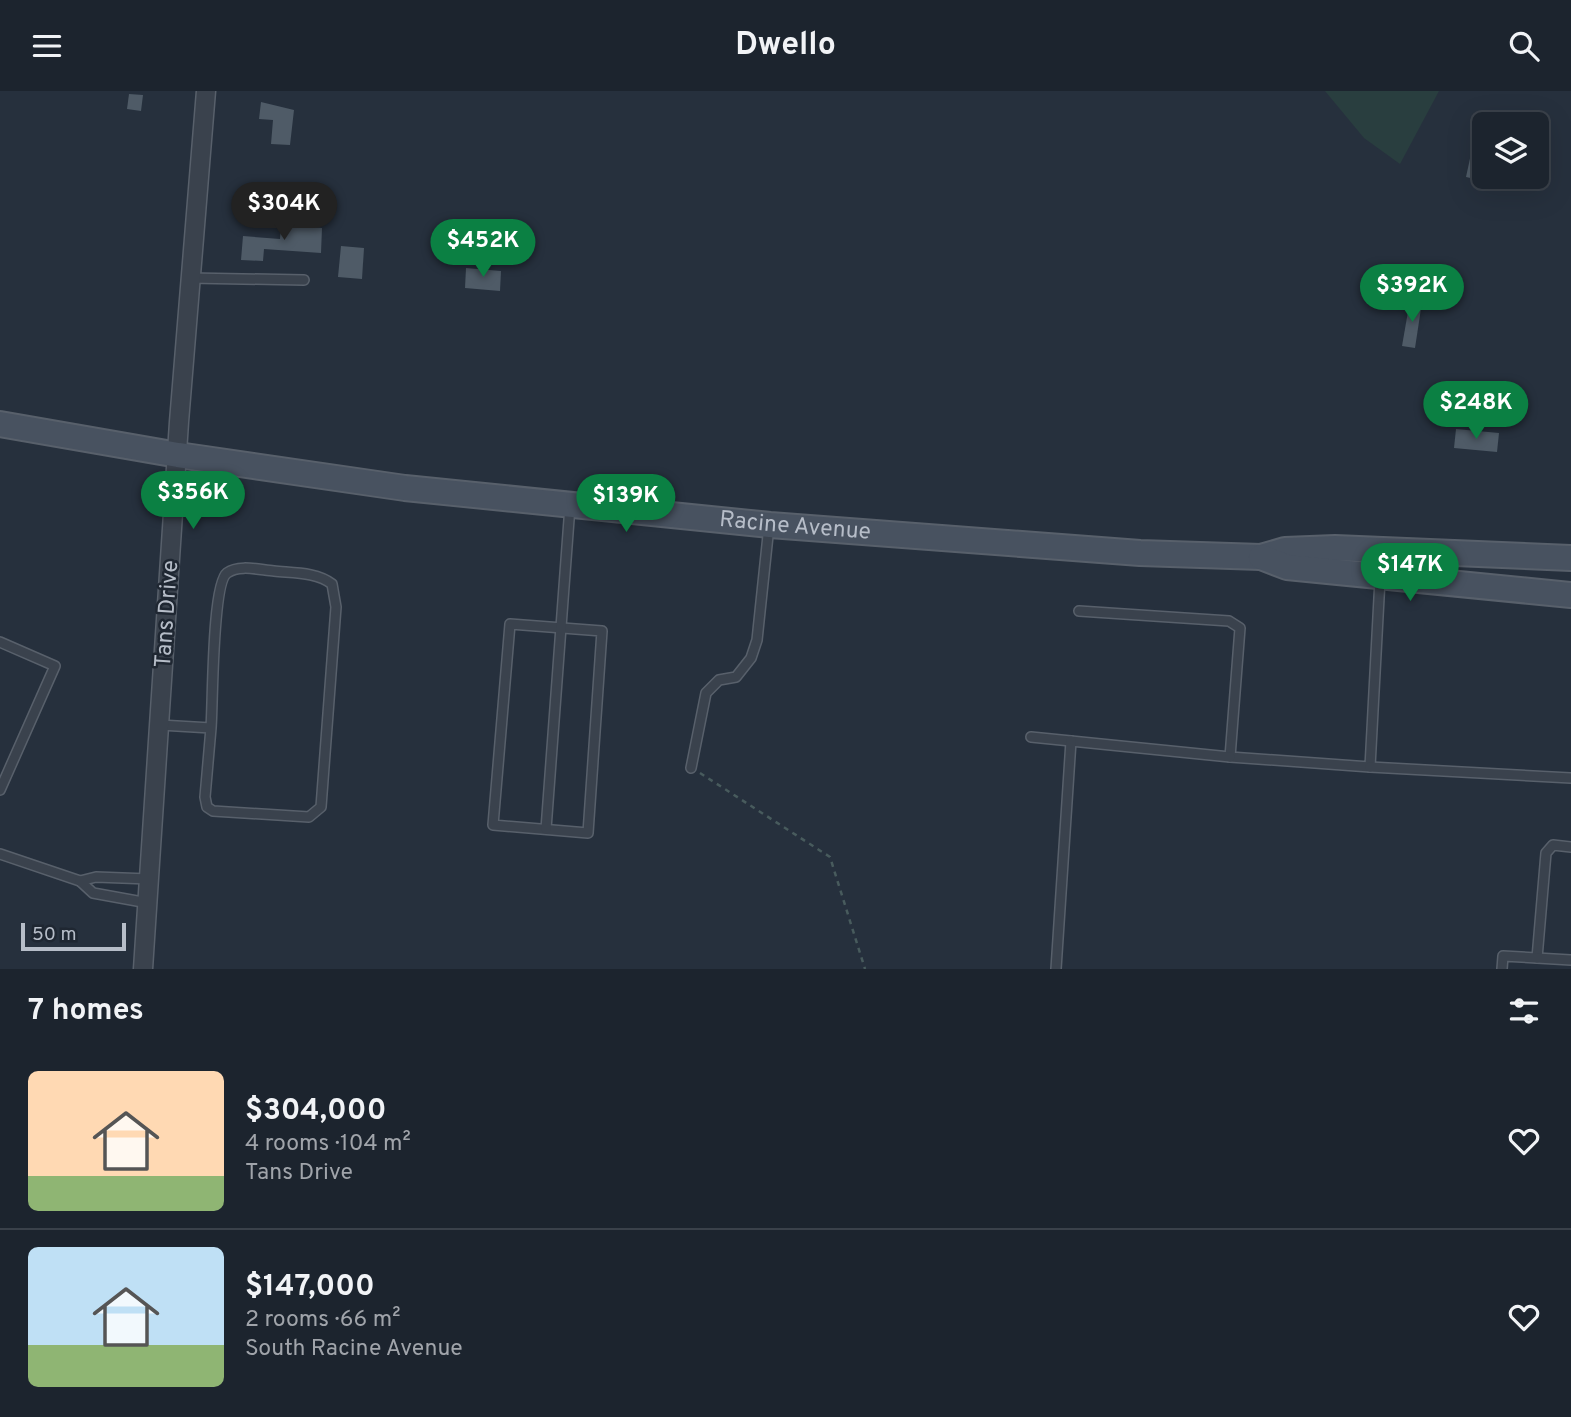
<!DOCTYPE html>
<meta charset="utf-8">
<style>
body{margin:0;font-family:Overpass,sans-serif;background:#29303a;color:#f1f3f6;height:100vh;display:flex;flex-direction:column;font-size:26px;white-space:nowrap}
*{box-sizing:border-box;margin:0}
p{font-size:23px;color:#a0a4aa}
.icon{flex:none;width:38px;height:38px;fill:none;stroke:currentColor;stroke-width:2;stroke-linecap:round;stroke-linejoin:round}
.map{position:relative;height:878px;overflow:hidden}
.side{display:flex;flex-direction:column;background:#1c242e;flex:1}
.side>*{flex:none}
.fabs{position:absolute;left:1472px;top:21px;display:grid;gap:14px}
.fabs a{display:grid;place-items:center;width:77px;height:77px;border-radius:10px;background:#1c242e;box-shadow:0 7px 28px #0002,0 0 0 2px #3a414a;font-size:35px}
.scale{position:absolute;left:21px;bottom:18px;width:105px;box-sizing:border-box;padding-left:7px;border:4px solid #b6bdc8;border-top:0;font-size:19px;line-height:24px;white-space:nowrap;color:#b6bdc8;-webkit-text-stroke:5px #1f2732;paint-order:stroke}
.price{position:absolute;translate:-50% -60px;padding:0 16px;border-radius:24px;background:#0b8043;color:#fff;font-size:23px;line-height:46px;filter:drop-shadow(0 2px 4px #0008)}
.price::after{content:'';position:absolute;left:50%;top:42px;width:21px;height:16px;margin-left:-10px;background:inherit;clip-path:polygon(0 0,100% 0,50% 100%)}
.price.on{background:#222;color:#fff}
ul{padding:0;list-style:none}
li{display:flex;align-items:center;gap:21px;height:175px;padding:0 28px}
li+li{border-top:2px solid #3a414a}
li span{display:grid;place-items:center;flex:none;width:196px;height:140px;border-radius:10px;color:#555}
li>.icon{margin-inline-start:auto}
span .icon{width:84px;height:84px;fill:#fffc;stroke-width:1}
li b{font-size:30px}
h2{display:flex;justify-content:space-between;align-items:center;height:84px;padding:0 28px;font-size:30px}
header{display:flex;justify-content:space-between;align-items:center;height:91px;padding:0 28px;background:#1c242e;font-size:32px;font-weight:700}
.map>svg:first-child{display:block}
</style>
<header><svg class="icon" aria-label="menu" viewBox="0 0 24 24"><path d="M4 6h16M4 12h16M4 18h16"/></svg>Dwello<svg class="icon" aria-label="search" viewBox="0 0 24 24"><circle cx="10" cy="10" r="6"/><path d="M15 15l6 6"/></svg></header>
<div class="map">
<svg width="1571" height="878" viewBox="0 0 1571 878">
<rect width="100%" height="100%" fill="#26303d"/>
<polygon fill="#293e3f" points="1325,0 1439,0 1400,73 1364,47"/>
<g fill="#4f5b67">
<polygon points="129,3 143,4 141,20 127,18"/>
<polygon points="261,11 294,19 290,54 271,53 273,29 259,28"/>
<polygon points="1479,26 1484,27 1484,90 1466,86"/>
<polygon points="281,134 322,137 321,162 264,158 263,170 241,169 243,145 280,148"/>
<polygon points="341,155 364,157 362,188 338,186"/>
<polygon points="466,177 501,180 500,200 465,197"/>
<polygon points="1410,209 1422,211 1415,257 1402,255"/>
<polygon points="1456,338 1499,342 1497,361 1454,357"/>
</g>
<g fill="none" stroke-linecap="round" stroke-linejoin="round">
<g stroke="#58606b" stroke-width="12">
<g id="lane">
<polyline points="190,187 304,189"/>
<polyline points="1079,520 1229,530 1240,537 1230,666 1370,676 1380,488"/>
<polygon points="510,533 602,540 588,742 493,734"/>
<polyline points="0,551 55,575 0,699"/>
<path d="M 160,634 L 211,637 C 213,612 212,493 227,482 C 239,473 260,479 274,480 C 293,482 317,481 332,493 L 336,516 L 321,716 L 309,726 L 213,720 L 207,716 L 205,706 L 211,637"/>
<polyline points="1031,646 1230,666"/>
<polyline points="1370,676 1571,687"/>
<polyline points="691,677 706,602 719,589 736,586 751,567 757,549 769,435"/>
<polyline points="546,738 570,415"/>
<polyline points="0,763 80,790"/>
<polyline points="148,812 93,802 80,790 96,786 149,788"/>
<polyline points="1537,867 1546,762 1553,754 1571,756"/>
<polyline points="1056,878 1071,650"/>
<polyline points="1502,878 1503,865 1571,869"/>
</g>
</g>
<g stroke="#58606b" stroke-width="21">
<polyline id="street" points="143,878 179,331 206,0"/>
</g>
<g stroke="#58606b" stroke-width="28">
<g id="secondary">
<path id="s1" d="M 0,333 L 178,364 L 405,397 L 770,434 L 1140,462 L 1261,466 L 1285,459 L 1335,457 L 1571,467"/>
<polyline points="1261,466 1287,476 1571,504"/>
</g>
</g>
<polyline stroke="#485b5d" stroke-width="2.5" stroke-dasharray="5 5" stroke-linecap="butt" points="700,682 830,766 865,878"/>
<use href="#lane" stroke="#3a424d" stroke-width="9"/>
<use href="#street" stroke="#3a424d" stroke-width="18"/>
<use href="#secondary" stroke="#485260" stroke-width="24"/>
</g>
<g text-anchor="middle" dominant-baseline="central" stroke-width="5" stroke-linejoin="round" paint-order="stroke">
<g font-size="23" fill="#b6bdc8" stroke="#1f2732">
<text stroke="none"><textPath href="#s1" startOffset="802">Racine Avenue</textPath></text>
<text transform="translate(168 523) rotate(-86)">Tans Drive</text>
</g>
</g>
</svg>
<div class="fabs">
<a><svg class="icon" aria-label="layers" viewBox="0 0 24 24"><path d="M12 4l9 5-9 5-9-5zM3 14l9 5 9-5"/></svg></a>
</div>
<div class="scale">50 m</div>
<b class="price on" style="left:284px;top:151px">$304K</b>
<b class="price" style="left:483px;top:188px">$452K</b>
<b class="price" style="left:1412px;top:233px">$392K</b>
<b class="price" style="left:1476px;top:350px">$248K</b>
<b class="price" style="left:193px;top:440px">$356K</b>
<b class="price" style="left:626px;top:443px">$139K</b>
<b class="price" style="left:1410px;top:512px">$147K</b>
</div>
<section class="side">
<h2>7 homes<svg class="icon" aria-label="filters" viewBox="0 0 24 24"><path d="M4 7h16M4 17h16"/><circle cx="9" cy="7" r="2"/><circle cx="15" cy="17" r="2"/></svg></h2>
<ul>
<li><span style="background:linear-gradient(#ffd9b3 75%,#8fb573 0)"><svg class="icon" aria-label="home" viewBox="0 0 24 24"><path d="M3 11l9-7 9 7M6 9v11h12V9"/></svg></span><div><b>$304,000</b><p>4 rooms · 104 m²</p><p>Tans Drive</p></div><svg class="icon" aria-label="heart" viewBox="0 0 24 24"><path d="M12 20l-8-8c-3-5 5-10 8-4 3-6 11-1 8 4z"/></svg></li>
<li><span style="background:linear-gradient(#bfe0f5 70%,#8fb573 0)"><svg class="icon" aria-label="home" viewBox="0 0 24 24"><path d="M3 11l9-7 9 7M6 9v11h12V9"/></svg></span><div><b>$147,000</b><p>2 rooms · 66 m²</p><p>South Racine Avenue</p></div><svg class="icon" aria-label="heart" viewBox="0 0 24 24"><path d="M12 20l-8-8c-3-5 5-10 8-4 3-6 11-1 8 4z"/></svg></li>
</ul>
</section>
